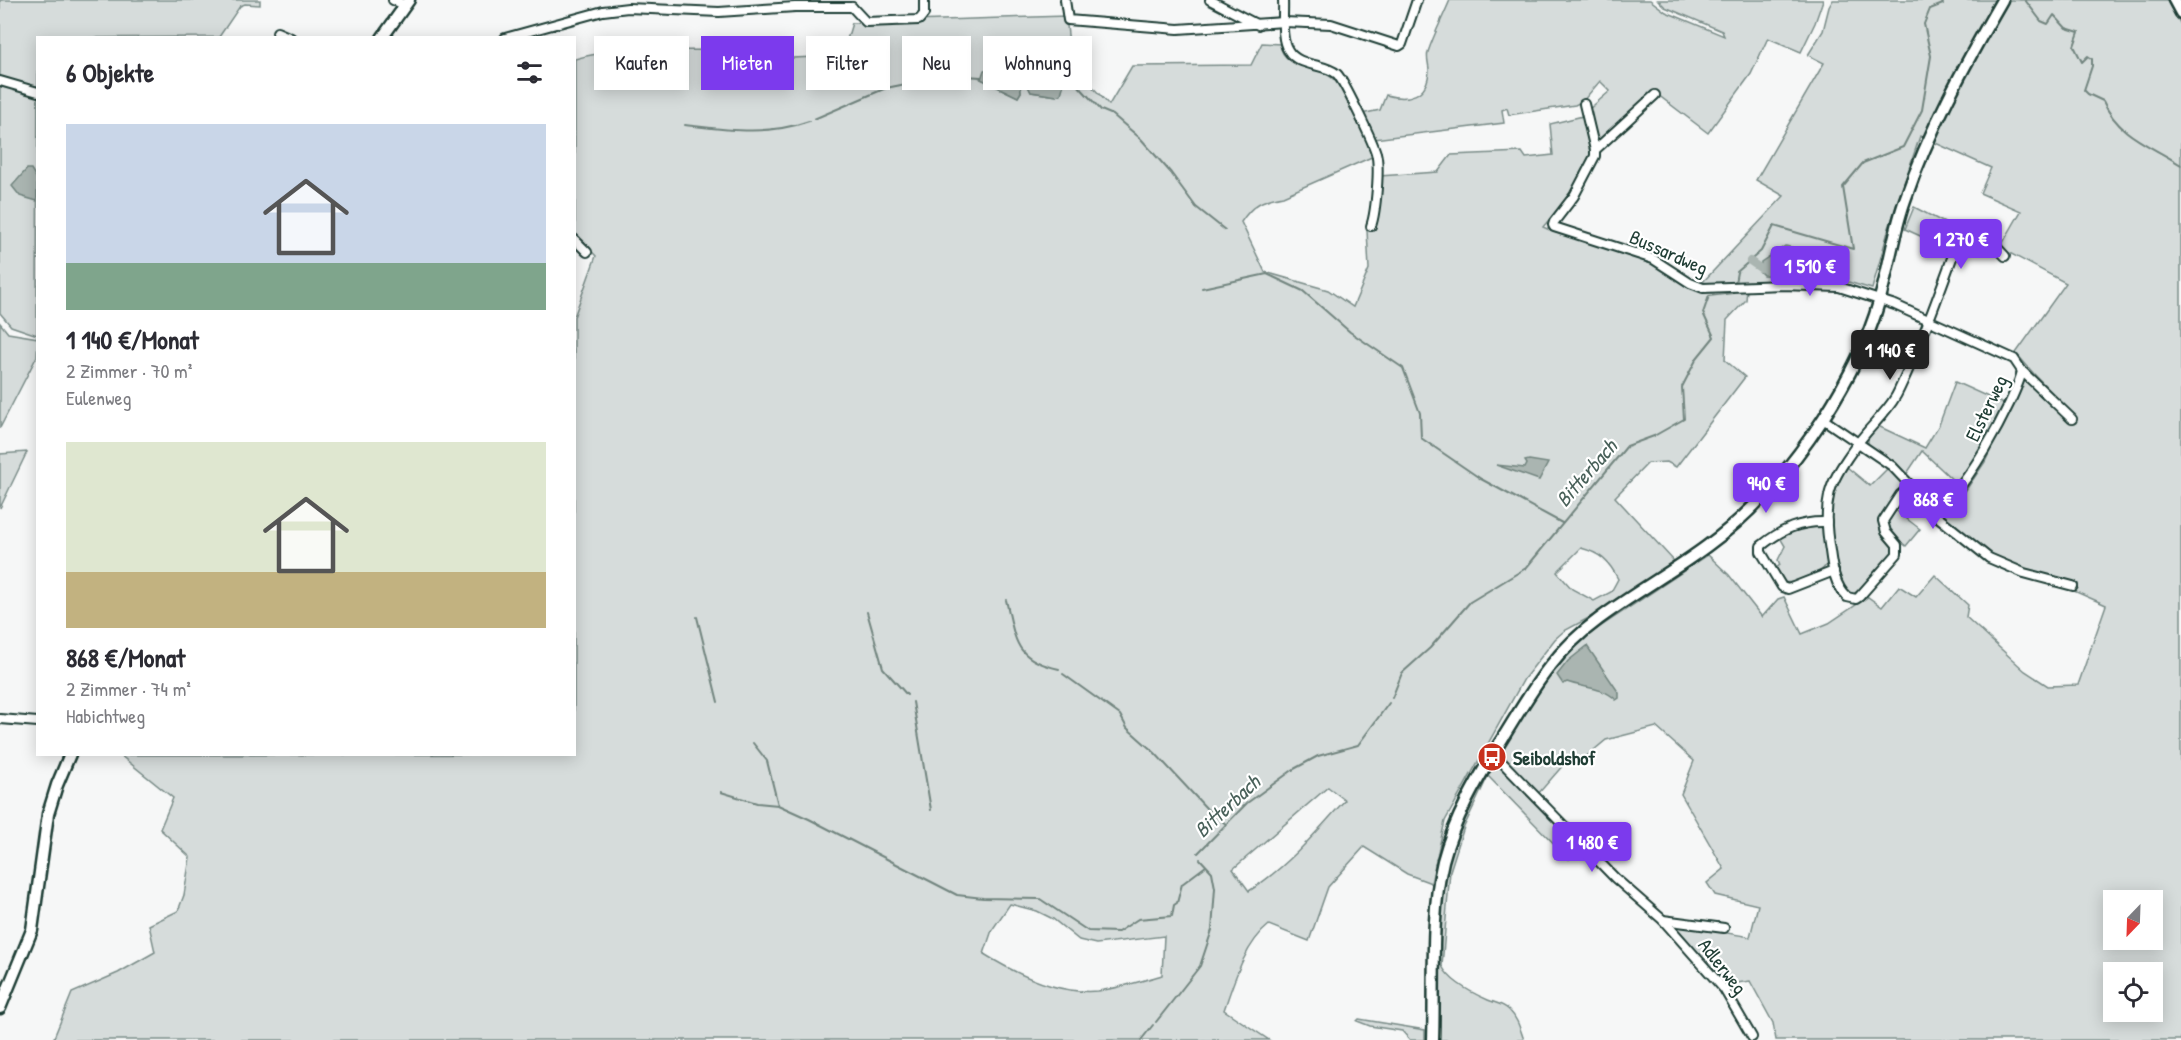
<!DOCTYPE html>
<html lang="de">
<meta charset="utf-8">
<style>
body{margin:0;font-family:"Patrick Hand",sans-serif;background:#f7f7f7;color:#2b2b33;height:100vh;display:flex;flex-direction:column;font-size:22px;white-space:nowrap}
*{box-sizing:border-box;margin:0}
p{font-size:20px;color:#7c7c81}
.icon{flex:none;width:33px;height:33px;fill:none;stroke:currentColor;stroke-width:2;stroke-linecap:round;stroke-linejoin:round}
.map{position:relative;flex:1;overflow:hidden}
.side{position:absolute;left:36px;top:36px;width:540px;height:720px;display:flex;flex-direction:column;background:#fff;border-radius:0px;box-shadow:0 3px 15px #0003}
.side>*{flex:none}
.top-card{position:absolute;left:594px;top:36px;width:570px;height:54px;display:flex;gap:12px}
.needle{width:39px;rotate:203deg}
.tools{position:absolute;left:2103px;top:890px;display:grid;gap:12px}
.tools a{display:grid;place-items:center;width:60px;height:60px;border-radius:0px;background:#fff;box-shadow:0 3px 15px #0003;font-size:30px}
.price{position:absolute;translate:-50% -51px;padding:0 14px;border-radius:6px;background:#7c3aed;color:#fff;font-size:20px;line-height:39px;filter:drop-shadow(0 2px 3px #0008)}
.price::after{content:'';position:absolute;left:50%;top:36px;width:18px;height:14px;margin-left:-9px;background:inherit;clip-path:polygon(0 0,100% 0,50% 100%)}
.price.on{background:#222;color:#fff}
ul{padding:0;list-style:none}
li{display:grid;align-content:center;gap:12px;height:318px;padding:0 30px}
li span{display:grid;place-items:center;height:186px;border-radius:0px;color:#555}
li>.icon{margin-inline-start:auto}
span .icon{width:108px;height:108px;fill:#fffc;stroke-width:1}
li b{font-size:26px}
h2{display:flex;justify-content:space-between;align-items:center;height:72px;padding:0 30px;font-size:26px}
.chip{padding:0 21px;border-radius:0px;background:#fff;box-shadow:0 3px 15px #0003;font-size:21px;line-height:54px}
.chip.on{background:#7c3aed;color:#fff}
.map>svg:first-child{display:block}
</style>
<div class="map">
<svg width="2181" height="1040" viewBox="0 0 2181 1040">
<rect width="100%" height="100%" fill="#f6f7f7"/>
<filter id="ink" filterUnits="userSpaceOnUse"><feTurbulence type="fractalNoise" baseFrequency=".0167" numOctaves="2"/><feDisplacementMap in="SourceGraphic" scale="12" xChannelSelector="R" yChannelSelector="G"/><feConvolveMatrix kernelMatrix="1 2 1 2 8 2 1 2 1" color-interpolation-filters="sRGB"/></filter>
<g filter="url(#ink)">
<g fill="#d6dcdb" stroke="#7a8c88" stroke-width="1.5" fill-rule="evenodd">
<polygon points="0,0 260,0 260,5 245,4 240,6 219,37 38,38 37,335 11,326 0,313"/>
<path d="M 1450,0 L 1650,0 L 1666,12 L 1724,36 L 1722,31 L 1665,7 L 1658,0 L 1823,0 L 1815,23 L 1801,52 L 1768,38 L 1751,74 L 1708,133 L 1658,95 L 1595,145 L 1587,111 L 1610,91 L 1600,81 L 1583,101 L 1575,105 L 1509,115 L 1507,108 L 1502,110 L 1504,123 L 1374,139 L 1361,114 L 1380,110 L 1386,95 C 1407,101 1428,97 1429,70 C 1429,64 1426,58 1428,52 C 1434,34 1443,17 1450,0 Z"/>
<path d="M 1833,0 L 2167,0 L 2181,25 L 2181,1040 L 1776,1040 L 1773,1023 L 1750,981 L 1724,985 L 1669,923 L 1750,937 L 1758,905 L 1715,895 L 1707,883 L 1724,869 L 1681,794 L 1694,761 L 1656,727 L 1606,740 L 1576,765 L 1565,763 L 1538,794 L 1499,754 L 1534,695 L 1562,658 L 1585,637 L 1708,555 L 1729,575 L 1762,617 L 1778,599 L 1784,597 L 1802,634 L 1829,623 L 1868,597 L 1882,607 L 1899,586 L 1916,597 L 1935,575 L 1968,605 L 1966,617 L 2025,671 L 2048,686 L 2078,685 L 2106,605 L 2074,591 L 2074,585 L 2027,573 L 1994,558 L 1938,515 L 1966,490 L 1985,462 L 2024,378 L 2075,422 L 2077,418 L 2034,374 L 2016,353 L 2066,283 L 2000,248 L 2021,211 L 1980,193 L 1991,168 L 1920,136 L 1889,228 L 1872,289 L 1845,281 L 1701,284 L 1784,196 L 1756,180 L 1824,63 L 1808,55 L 1823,31 L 1829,7 ZM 2114,900 L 2152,900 L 2152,939 L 2114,939 ZM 2114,972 L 2152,972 L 2152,1011 L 2114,1011 Z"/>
<path d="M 1066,16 L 1071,63 L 1109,105 L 1132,66 L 1251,65 L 1262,43 L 1280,44 C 1282,69 1318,65 1332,78 C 1345,89 1369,139 1374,156 L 1283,196 C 1262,200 1253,204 1241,222 L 1265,272 L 1328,290 L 1353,307 L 1369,269 L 1367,230 L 1376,219 L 1379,176 L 1438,172 L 1451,155 L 1522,152 L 1526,158 L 1553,155 L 1550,124 L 1583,116 L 1592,144 L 1592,153 L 1572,192 L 1543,227 L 1554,232 L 1652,261 L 1692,287 L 1747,289 L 1746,300 L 1727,320 L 1725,360 L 1745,377 L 1676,467 L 1667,462 L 1648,463 L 1615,497 L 1674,561 L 1598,613 L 1564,631 L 1555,639 L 1524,679 L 1445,821 L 1431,883 L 1407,874 L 1364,847 L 1328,887 L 1309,941 L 1269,925 C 1245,944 1234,981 1224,1010 L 1269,1040 L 53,1040 L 72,993 L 118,973 L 155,952 L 149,925 L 178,911 L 184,895 L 190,857 L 160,829 L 173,798 L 120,755 L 574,754 L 574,317 L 596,256 L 575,234 L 575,59 C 630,42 700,56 759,47 L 767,59 L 842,56 L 852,23 ZM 1057,57 L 1066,60 L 1065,80 L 1060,94 L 1057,96 L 1031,92 L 1027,84 L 1030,58 ZM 1020,75 L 1021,92 L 1018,97 L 981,79 ZM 1581,548 C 1600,553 1609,561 1618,579 L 1611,592 L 1594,601 L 1572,589 L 1557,572 ZM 1328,787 L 1345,800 C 1316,833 1286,868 1249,891 L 1233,869 ZM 1010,904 L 1037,911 L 1053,919 L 1079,940 L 1096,944 L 1164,936 L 1162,975 C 1141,981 1120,988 1098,991 C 1058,995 1016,974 984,954 L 992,930 Z"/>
<polygon points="1914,207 1960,231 1951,250 1905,229"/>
<polygon points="0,323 8,333 38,338 37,356 0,428"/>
<polygon points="1878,333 1913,347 1903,368 1870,354"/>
<polygon points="1955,382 2004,404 1964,477 1957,484 1922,451 1906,475 1868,446 1868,439 1878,426 1925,448 1939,425"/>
<polygon points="27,452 0,508 0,454"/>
<path d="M 1847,467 L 1870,486 L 1888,468 L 1902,482 C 1900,501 1870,511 1882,533 C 1885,538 1890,542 1894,548 L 1893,552 L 1859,590 L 1853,594 L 1845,591 C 1831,551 1821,505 1847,467 Z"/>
<polygon points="1894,509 1920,529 1906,546 1890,533 1886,526 1888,517"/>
<path d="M 1818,525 L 1824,530 L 1827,564 C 1818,577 1796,584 1782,582 L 1775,569 L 1780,565 L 1778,560 L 1785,546 L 1779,536 L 1797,528 Z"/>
<path d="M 1496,761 L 1579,843 L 1569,859 L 1488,776 L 1464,827 L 1450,871 L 1442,966 C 1450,982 1472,993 1488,1000 C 1495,1003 1503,1004 1509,1010 C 1518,1019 1520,1029 1524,1040 L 1437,1040 C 1438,981 1433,918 1447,860 C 1455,826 1476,790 1496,761 Z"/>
<polygon points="1359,1019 1425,1030 1425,1040 1410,1040 1402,1031 1370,1026 1357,1021"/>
</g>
<g fill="#aab5b1" stroke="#72857f" stroke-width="1.5">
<polygon points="1057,57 1066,60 1065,80 1061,94 1057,96 1031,92 1027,84 1030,58"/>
<polygon points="1009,63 1019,64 1021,92 1018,97 981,79 984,70"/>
<polygon points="27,169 31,169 37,179 37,201 20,196 12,186"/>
<path d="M 1785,246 C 1788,246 1819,255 1822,257 C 1824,258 1828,263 1829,265 L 1826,277 L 1763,275 L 1760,272 L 1761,262 Z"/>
<polygon points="1529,460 1548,463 1539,480 1496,465 1525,468 1527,464 1525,461"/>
<path d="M 1587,646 L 1619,693 L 1619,698 L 1616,700 C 1604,687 1583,688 1567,682 L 1563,684 L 1557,675 L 1568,661 Z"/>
</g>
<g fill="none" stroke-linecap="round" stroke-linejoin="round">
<g stroke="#72857f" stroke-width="2">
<path d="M 2025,0 L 2041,21 L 2048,24 L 2054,15 L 2066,28 L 2079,32 L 2074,46 L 2082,62 L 2088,56 L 2092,59 L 2092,66 L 2084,90 L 2088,94 L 2103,101 C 2119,137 2151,145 2181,165"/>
<polyline points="1021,77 1028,77"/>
<polyline points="1065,80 1073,82"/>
<polyline points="1076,83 1101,110 1113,115 1141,139 1171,173 1196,207 1225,230"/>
<polyline points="814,119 886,88 931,79 966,76 981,77"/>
<path d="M 685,125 C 728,130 767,136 809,121"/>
<polyline points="1735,283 1737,272 1761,251 1774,226 1853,249 1843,187 1863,163 1903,147 1922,110 1931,56 1924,24 1930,9 1943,4 1941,0"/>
<polyline points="1202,288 1267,274 1303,291 1350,332 1403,368 1420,413 1421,438 1481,479 1562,523"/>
<path d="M 1006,600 C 1016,640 1013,659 1059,669"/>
<polyline points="867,612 883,668 907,695"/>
<polyline points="697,617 718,702"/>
<polyline points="1063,674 1120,715 1127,728 1155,753 1207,809 1227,825"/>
<polyline points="1392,698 1402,673 1430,648 1470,602 1526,568 1627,446 1654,436 1684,419 1682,387 1697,358 1714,337 1703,313 1709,296 1733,293 1734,289"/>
<polyline points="913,702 931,810"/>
<polyline points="753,743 767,761 778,805"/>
<polyline points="721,792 757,803 778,805 809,819 957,895 983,898 1040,899 1088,931 1118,932 1138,919 1172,916 1174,905 1177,903 1182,884 1206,866"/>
<polyline points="1198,853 1247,803 1294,769 1318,756 1358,745 1389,703"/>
<polyline points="1156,1022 1200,966 1212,930 1215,888 1212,872 1200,859"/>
<polyline points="1141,1040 1153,1025"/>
</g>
<polyline stroke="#aab5b1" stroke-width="8" points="1750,261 1760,268"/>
<g stroke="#1f3d34" stroke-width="12">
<g id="street">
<polyline points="393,0 405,5"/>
<polyline points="1065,0 1068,20 1178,29 1284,22 1331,24 1399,46 1402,44 1417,0"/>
<polyline points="1210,0 1258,25"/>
<path d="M 1283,0 C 1284,14 1280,38 1288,50 C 1298,67 1324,63 1337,74 C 1344,81 1373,142 1376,153 C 1380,166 1376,212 1371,226"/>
<polyline points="852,7 866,22 919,20 924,14 924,0"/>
<polyline points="277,32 291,38"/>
<polyline points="505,38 603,11 628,8 719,12 795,7 852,7"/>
<polyline points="0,81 38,92"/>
<polyline points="1655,95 1595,150 1595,156 1574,196 1554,222 1553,225 1554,227 1653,259 1690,283 1703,288 1783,285 1839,287 1895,305 2014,359 2022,371 2072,419"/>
<polyline points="1584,104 1595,150"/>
<polyline points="574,239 587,252"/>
<polyline points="1823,419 1892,466 1911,486 1929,510 1989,558 2024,573 2073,586"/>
<path d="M 1911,486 L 1900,495 L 1883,521 L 1886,532 L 1897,545 L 1897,554 L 1859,597 L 1856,599 L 1847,597 C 1835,586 1832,567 1830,551 C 1827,534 1825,513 1829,496 C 1833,474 1859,440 1875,423 C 1884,412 1893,404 1899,390 C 1924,338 1943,282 1963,228 L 1992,242 L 2005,256"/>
<path d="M 1932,512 C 1959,505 2016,399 2022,371"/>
<path d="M 1827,522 C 1800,521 1782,529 1761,546 L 1761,552 L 1782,587 L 1788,589 L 1834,571"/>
<polyline points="0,719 38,722"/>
<polyline points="1493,753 1615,878 1663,920 1724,928"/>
<polyline points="1663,920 1724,989 1752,1037"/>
</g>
</g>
<g stroke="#1f3d34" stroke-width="15">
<g id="secondary">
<polyline points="2174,0 2181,13"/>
<polyline points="382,38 409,0"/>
<polyline points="0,1008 32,930 48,814 57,785 70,754"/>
<path d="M 1433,1040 C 1435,983 1430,916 1443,861 C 1454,819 1477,780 1499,744 C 1531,693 1549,656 1599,619 C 1634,593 1672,572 1707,546 C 1754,512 1791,468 1823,419 C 1846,383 1867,344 1879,302 C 1889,268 1893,234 1905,200 C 1929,130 1965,64 2002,0"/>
</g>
</g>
<use href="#street" stroke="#fff" stroke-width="8"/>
<use href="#secondary" stroke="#fff" stroke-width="10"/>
</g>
</g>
<defs>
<g id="bus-disc" transform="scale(1.5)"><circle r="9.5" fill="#c8321e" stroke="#fff"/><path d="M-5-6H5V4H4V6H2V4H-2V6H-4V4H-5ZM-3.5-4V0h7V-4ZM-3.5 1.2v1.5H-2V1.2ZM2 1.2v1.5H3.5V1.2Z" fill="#fff"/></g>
</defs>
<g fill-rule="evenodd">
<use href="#bus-disc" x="1492" y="757"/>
</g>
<g text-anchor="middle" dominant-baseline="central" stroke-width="4.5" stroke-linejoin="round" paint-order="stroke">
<g font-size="20" fill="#1f3d34" stroke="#fff">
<text transform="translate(1669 252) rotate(24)">Bussardweg</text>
<text transform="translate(1986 408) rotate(-64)">Elsterweg</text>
<text transform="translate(1723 966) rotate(52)">Adlerweg</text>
</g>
<g font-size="20" font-weight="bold" fill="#1f3d34" stroke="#fff" text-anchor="start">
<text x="1513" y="757">Seiboldshof</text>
</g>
<g font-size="21" font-style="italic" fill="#49615a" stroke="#fff">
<text transform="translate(1586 473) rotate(-49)">Bitterbach</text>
<text transform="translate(1227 806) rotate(-43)">Bitterbach</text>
</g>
</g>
</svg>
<div class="tools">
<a><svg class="needle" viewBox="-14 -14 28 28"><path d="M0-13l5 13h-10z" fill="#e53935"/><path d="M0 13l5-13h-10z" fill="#7c7c81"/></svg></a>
<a><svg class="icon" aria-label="locate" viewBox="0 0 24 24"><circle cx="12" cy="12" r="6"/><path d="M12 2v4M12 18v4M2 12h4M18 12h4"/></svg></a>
</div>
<b class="price" style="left:1961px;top:270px">1 270 €</b>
<b class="price" style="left:1810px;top:297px">1 510 €</b>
<b class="price on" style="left:1890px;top:381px">1 140 €</b>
<b class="price" style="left:1766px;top:514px">940 €</b>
<b class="price" style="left:1933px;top:530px">868 €</b>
<b class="price" style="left:1592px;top:873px">1 480 €</b>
<div class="top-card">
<a class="chip">Kaufen</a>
<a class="chip on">Mieten</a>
<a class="chip">Filter</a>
<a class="chip">Neu</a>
<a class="chip">Wohnung</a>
</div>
<section class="side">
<h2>6 Objekte<svg class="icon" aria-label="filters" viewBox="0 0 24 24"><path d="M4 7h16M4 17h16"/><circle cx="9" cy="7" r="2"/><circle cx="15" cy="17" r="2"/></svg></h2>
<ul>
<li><span style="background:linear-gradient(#c9d6e8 75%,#7fa58c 0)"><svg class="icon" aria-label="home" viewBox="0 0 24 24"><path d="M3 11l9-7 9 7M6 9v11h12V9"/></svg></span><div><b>1 140 €/Monat</b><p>2 Zimmer · 70 m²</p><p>Eulenweg</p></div></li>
<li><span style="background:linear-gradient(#dfe7d0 70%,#c2b280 0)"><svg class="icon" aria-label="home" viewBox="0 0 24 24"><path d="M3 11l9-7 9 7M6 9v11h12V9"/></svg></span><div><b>868 €/Monat</b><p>2 Zimmer · 74 m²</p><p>Habichtweg</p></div></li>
</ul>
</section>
</div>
